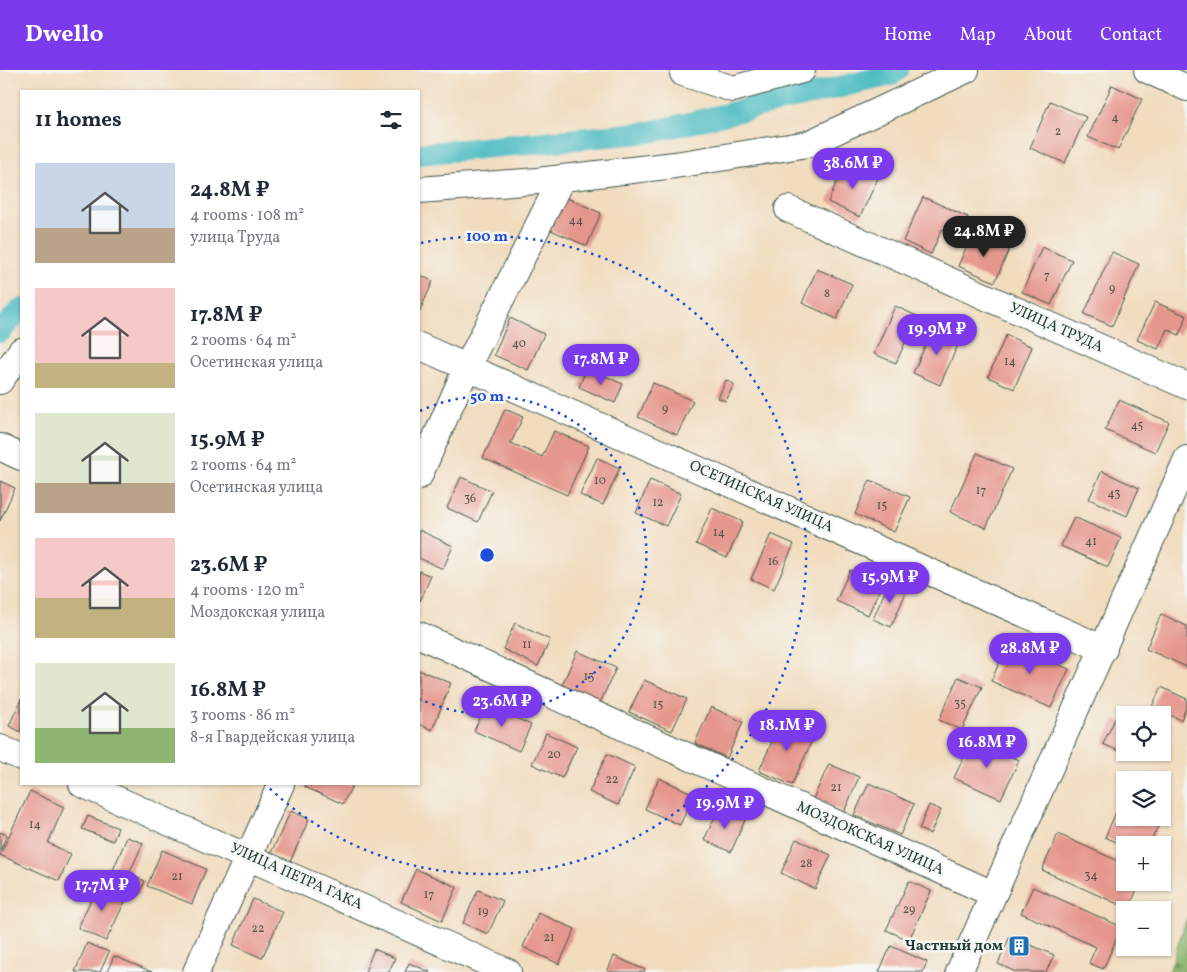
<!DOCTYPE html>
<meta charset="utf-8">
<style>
body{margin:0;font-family:Vollkorn,serif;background:#f2f2f3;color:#1f2937;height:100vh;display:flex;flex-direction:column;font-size:19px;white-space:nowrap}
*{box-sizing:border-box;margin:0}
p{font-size:16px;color:#747a83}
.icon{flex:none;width:28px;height:28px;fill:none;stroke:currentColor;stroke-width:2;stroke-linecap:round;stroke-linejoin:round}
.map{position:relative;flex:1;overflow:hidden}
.panel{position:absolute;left:20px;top:20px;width:400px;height:695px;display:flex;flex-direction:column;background:#fff;border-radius:0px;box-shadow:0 1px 4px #0004}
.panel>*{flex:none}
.buttons{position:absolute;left:1116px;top:636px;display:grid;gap:10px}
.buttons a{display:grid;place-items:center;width:55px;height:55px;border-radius:0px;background:#fff;box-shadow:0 1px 4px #0004;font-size:25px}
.price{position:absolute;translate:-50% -42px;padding:0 11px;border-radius:18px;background:#7c3aed;color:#fff;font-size:16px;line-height:32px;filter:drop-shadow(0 1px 2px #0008)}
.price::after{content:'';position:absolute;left:50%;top:30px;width:15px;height:11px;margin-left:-8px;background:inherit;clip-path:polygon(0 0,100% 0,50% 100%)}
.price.current{background:#222;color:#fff}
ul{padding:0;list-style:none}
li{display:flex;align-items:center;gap:15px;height:125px;padding:0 15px}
li span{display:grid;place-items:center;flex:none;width:140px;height:100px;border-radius:0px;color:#555}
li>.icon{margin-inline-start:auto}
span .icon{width:60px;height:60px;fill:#fffc;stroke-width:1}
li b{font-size:21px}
h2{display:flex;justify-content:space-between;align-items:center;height:60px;padding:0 15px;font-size:21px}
header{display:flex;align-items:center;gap:30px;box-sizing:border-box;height:70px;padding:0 25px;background:#7c3aed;color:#fff}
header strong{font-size:24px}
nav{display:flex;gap:28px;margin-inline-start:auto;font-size:18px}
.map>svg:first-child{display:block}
</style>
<header>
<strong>Dwello</strong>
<nav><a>Home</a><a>Map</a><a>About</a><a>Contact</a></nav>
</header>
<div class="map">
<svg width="1187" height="902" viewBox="0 0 1187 902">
<defs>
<pattern id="forest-firs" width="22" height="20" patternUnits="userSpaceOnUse" patternTransform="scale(1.25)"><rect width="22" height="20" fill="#8cb66c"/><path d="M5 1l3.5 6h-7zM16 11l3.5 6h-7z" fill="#72955a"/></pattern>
</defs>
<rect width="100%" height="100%" fill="#f6f6f2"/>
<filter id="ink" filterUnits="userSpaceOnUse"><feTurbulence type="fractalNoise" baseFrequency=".02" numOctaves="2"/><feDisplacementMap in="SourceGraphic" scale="10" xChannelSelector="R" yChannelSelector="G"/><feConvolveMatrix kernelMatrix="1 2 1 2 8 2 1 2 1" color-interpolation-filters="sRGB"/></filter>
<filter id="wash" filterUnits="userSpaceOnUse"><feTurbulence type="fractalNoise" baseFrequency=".0096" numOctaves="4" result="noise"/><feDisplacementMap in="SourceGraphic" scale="20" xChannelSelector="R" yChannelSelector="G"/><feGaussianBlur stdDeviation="1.12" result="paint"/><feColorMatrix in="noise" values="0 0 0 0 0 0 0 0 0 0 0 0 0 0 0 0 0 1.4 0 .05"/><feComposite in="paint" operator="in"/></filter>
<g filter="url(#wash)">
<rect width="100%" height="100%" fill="#f1dcbe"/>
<polygon fill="url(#forest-firs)" stroke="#567a50" points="1187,847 1187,902 1169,902"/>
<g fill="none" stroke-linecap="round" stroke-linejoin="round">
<g stroke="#4cbbc2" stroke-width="22">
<polyline points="419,84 651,62 891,5 898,0"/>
<polyline points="0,262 21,239"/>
</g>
</g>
<g id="blocks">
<g fill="#e6978d">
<polygon points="1112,15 1142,29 1118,80 1088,67"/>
<polygon points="1050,31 1086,47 1065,93 1030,78"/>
<polygon points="845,93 878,108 860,147 828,132"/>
<polygon points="565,127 601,143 587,176 551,160"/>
<polygon points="923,127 968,147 959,166 942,159 931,184 903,171"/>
<polygon points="972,164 1009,180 995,212 958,196"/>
<polygon points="1042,177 1072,190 1051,235 1022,222"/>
<polygon points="1112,182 1139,194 1112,256 1084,244"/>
<polygon points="817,199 852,214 837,249 802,233"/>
<polygon points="419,205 433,211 419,243"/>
<polygon points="1155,232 1187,246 1179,265 1167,259 1158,279 1137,270"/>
<polygon points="895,236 917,246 896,293 874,284"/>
<polygon points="510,248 544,264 528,300 494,285"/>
<polygon points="934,256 961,268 940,315 913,303"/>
<polygon points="1006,265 1032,277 1014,319 988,307"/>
<polygon points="587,298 623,314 615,333 579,317"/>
<polygon points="726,310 734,314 726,331 718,328"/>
<polygon points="653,313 693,331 677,365 638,347"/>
<polygon points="1119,330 1169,352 1155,382 1105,360"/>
<polygon points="505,339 523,347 511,373 542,387 554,361 589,376 567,425 483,388"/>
<polygon points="977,383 1012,399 986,458 950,442"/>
<polygon points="597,388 620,398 603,435 580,425"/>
<polygon points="1102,401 1139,418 1127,446 1089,429"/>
<polygon points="461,407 492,421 478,452 447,438"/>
<polygon points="650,410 681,424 666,456 636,443"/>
<polygon points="870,410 910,427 894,462 855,444"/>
<polygon points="0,411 15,418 0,451"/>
<polygon points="712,438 743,452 727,488 696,474"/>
<polygon points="1074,447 1121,468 1108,497 1061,476"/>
<polygon points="419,460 453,476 443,499 419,488"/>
<polygon points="771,464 794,474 774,519 751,509"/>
<polygon points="850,500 882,514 868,545 836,531"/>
<polygon points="419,501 431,506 420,531 419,530"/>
<polygon points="889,512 907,520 891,557 873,549"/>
<polygon points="1161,544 1187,556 1187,597 1146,579"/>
<polygon points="515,553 550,570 538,596 503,579"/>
<polygon points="1009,572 1069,599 1051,638 991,611"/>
<polygon points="577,581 616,598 600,633 562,615"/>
<polygon points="419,600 451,613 432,660 419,654"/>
<polygon points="958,607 982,617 962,660 939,650"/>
<polygon points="644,610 687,629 672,661 629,642"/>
<polygon points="1161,617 1187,629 1187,636 1181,650 1152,637"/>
<polygon points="21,629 21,662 9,656"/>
<polygon points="486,634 531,655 519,681 474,661"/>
<polygon points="711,637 743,652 727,688 695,673"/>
<polygon points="782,649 815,664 792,715 759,701"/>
<polygon points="1115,649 1125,654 1125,682 1140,682 1137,689 1103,674"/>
<polygon points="546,663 577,677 562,708 532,694"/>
<polygon points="972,669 1019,690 1001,729 954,708"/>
<polygon points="607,684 635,697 618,735 589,722"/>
<polygon points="829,694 859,707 844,742 813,729"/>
<polygon points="659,708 694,724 680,755 645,739"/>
<polygon points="869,713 914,734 900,765 854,745"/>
<polygon points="306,714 353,714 343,734 305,717"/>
<polygon points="30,721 64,737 48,773 71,784 59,811 0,785"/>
<polygon points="1123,727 1125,748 1162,748 1149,775 1125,776 1105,767"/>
<polygon points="929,735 941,740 930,764 919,759"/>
<polygon points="719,738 745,750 731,782 704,770"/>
<polygon points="291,741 309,749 290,792 271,783"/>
<polygon points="88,746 118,758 113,771 82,759"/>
<polygon points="0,762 7,765 0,781"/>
<polygon points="1058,764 1125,794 1125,812 1140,812 1129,839 1042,800"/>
<polygon points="127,767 143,773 129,804 145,811 139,825 108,812"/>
<polygon points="796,769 831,785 815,819 781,803"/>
<polygon points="162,780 206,799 192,834 147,816"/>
<polygon points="416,799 457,817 442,851 401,832"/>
<polygon points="909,811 931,821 909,870 886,860"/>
<polygon points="98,814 127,827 106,871 78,858"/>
<polygon points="1033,817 1122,857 1103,899 1089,893 1096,877 1021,843"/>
<polygon points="478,820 503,831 488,864 463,853"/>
<polygon points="253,829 283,842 262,888 233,875"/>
<polygon points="538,843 575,859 559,894 523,877"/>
<polygon points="1010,866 1054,885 1046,902 1016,902 998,894"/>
<polygon points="87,873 109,882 100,902 75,902"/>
<polygon points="891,876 927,892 923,902 879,902"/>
<polygon points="374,879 395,888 389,902 365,902"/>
<polygon points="114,886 152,902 107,902"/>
<polygon points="614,886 645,900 644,902 607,902"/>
<polygon points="409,893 430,902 405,902"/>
</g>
</g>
</g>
<g filter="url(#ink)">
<use href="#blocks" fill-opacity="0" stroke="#3e5549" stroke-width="1"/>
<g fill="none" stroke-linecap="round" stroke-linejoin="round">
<g stroke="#3e5549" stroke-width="28">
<g id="minor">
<polyline points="1147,0 1187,18"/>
<polyline points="683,3 733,19 802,0"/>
<polyline points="419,120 537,111 675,95 808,74 966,0"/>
<polyline points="788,139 1187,316"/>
<polyline points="419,276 1104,579"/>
<polyline points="0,311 21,281"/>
<polyline points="0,377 21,387"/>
<polyline points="419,406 467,297 562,108"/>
<polyline points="419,565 993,824"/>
<polyline points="0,678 21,687"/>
<polyline points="82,714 508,902"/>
<polyline points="196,902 281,714"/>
<polyline points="959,902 1187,389"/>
</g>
</g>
<use href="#minor" stroke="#fff" stroke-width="26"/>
</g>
</g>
<g fill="none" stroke="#1d4ed8" stroke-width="2.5" stroke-dasharray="2.5 5">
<path d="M420 341A159 159 0 1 1 420 629"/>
<path d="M421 173A319 319 0 1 1 265 714"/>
</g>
<defs>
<g id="building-square" transform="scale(1.125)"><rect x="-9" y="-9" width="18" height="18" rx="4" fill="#1f6fb2" stroke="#f6f6f2"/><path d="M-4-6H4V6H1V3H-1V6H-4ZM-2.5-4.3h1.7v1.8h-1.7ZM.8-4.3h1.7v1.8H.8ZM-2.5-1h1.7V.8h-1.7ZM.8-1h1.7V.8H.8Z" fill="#fff"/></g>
</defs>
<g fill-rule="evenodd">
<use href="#building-square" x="1019" y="876"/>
</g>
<g text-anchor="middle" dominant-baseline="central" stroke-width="5" stroke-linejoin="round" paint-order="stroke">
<g font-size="12" fill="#51544a">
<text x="1115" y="48">4</text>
<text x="1058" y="62">2</text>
<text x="576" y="151">44</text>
<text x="1047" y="206">7</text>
<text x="1112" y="219">9</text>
<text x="827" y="224">8</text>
<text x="519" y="274">40</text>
<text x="1010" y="292">14</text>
<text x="665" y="339">9</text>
<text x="1137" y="356">45</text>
<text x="600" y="411">10</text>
<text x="981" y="421">17</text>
<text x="1114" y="424">43</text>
<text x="470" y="429">36</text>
<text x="658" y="433">12</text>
<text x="882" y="436">15</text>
<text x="719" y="463">14</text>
<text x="1091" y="472">41</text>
<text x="773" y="492">16</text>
<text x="527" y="575">11</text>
<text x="589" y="607">13</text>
<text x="960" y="634">35</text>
<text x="658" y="635">15</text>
<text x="554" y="685">20</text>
<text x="612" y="710">22</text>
<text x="836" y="718">21</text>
<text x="35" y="755">14</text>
<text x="806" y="794">28</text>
<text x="1091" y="806">34</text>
<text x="177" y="807">21</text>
<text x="429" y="825">17</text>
<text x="909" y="840">29</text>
<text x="483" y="842">19</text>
<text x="258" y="859">22</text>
<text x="549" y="868">21</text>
</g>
<g font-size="15" fill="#1f3d34" stroke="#f6f6f2">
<text transform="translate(1056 258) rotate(24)">УЛИЦА ТРУДА</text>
<text transform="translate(761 427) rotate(24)">ОСЕТИНСКАЯ УЛИЦА</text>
<text transform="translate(870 769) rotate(24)">МОЗДОКСКАЯ УЛИЦА</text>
<text transform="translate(296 807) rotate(24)">УЛИЦА ПЕТРА ГАКА</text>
</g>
<g font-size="15" font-weight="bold" fill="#1f3d34" stroke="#f6f6f2" text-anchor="end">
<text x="1003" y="876">Частный дом</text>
</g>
</g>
<circle cx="487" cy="485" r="8" fill="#1d4ed8" stroke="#f6f6f2" stroke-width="2.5"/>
<g font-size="15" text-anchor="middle" font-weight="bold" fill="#1d4ed8" stroke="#f6f6f2" stroke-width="5" stroke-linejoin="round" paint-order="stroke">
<text x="487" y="171">100 m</text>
<text x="487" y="331">50 m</text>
</g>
</svg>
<div class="buttons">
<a><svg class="icon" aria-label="locate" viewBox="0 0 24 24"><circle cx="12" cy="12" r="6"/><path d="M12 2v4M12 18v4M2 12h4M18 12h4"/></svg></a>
<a><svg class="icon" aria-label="layers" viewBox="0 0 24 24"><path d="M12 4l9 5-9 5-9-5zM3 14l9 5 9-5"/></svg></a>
<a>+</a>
<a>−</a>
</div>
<b class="price" style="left:853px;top:120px">38.6M ₽</b>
<b class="price current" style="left:984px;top:188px">24.8M ₽</b>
<b class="price" style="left:937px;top:286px">19.9M ₽</b>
<b class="price" style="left:601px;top:316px">17.8M ₽</b>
<b class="price" style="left:890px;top:534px">15.9M ₽</b>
<b class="price" style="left:1030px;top:605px">28.8M ₽</b>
<b class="price" style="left:502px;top:658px">23.6M ₽</b>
<b class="price" style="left:787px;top:682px">18.1M ₽</b>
<b class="price" style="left:987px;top:699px">16.8M ₽</b>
<b class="price" style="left:725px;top:760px">19.9M ₽</b>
<b class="price" style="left:102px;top:842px">17.7M ₽</b>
<section class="panel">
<h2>11 homes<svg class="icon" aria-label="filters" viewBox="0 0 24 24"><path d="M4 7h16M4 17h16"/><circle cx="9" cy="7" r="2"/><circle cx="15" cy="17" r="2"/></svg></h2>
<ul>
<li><span style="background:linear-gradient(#c9d6e8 65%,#b9a48a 0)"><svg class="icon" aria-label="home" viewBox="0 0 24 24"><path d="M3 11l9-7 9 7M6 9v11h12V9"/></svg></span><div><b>24.8M ₽</b><p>4 rooms · 108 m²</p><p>улица Труда</p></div></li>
<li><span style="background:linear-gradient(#f6c9c9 75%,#c2b280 0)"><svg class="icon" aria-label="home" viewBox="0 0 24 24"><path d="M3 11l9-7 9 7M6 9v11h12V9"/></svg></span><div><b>17.8M ₽</b><p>2 rooms · 64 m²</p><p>Осетинская улица</p></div></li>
<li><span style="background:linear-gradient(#dfe7d0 70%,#b9a48a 0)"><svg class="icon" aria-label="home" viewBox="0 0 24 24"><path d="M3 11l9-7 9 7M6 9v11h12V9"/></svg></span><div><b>15.9M ₽</b><p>2 rooms · 64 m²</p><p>Осетинская улица</p></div></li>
<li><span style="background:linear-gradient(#f6c9c9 60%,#c2b280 0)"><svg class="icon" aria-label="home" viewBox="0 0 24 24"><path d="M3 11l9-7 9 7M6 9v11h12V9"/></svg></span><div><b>23.6M ₽</b><p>4 rooms · 120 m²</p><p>Моздокская улица</p></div></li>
<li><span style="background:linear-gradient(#dfe7d0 65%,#8fb573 0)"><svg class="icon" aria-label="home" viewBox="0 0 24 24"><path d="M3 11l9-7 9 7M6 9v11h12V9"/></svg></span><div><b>16.8M ₽</b><p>3 rooms · 86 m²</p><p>8-я Гвардейская улица</p></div></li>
</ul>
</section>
</div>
